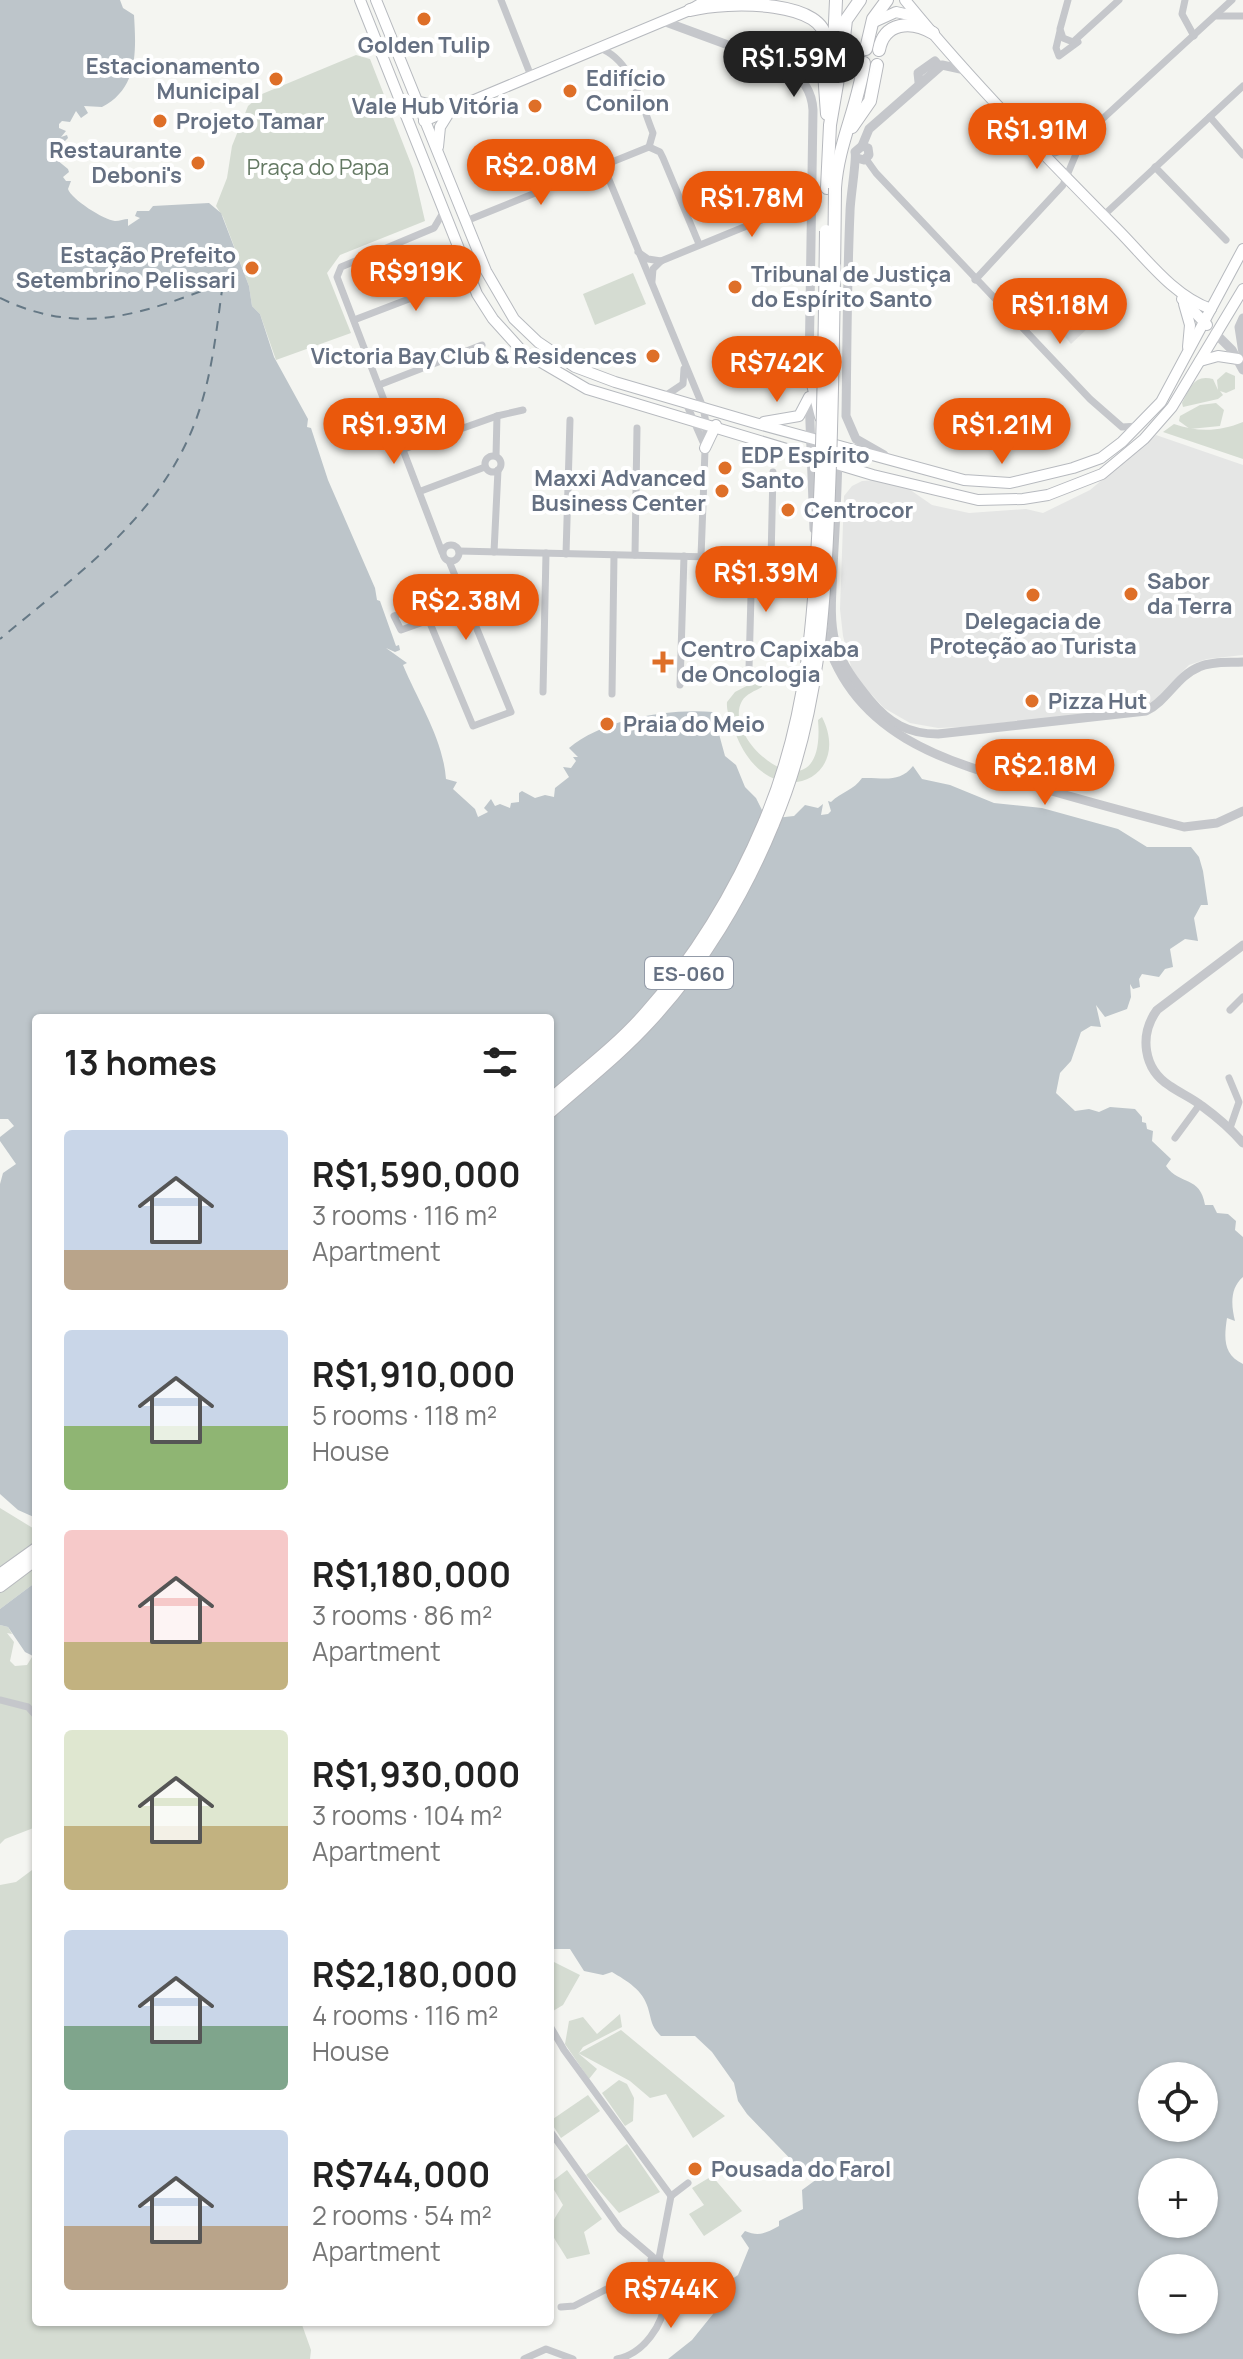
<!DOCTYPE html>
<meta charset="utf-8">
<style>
body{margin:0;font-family:Manrope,sans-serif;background:#f6f6f6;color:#222;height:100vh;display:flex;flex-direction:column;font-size:30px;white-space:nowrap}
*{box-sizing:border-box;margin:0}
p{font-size:26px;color:#767676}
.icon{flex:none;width:44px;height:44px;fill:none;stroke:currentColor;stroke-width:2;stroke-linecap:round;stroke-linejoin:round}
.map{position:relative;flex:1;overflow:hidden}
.details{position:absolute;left:32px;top:1014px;width:522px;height:1312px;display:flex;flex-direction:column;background:#fff;border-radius:8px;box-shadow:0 2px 6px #0004}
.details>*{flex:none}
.buttons{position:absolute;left:1138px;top:2062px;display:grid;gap:16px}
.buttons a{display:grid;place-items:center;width:80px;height:80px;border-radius:50%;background:#fff;box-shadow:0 2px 6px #0004;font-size:40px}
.price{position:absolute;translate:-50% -68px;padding:0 18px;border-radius:28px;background:#ea580c;color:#fff;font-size:26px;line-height:52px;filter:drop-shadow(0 2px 4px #0008)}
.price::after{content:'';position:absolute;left:50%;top:48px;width:24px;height:18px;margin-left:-12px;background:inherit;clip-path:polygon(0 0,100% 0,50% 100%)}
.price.selected{background:#222;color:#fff}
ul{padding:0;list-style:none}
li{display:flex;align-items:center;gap:24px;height:200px;padding:0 32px}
li span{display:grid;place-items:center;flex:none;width:224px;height:160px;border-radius:8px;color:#555}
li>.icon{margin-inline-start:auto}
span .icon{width:96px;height:96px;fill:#fffc;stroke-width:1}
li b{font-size:34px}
h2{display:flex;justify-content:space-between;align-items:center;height:96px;padding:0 32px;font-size:34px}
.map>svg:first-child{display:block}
</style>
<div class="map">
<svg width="1243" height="2359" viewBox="0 0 1243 2359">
<rect width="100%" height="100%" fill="#f4f5f1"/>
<g fill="#e5e6e5">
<polygon points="1067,303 1090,326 1071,344 1050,318"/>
<polygon points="1156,435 1243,465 1243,655 1207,659 1189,665 1147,708 962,727 938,728 910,723 884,708 862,684 852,670 843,636 840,609 844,496 852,486 862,481 876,480 909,489 932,505 969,513 1026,509 1043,513 1090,490"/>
</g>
<g fill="#d5dcd2">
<polygon points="356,55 370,59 413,169 425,221 340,255 327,273 351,333 276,360 260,314 252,306 249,286 223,217 216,206 227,178 232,146 248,106 262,94"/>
<polygon points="633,273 646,304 595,325 583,294"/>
<path d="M 1226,372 L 1235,376 L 1235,389 L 1226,393 L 1220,391 L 1223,395 L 1218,399 L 1183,407 L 1182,403 C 1190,388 1194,374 1213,379 L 1218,390 L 1217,380 Z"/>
<polygon points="1216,403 1224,410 1220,426 1190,429 1179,421 1180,416 1200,405"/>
<path d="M 1243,422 L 1243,459 L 1163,432 L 1174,424 C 1197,432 1219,432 1243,422 Z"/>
<path d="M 756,681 L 761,682 L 762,687 C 755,691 746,694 742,701 C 719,741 827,826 818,720 L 822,717 C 855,782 766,817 735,732 C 732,723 726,713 727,702 L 735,692 Z"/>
<polygon points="0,1508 36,1530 36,1546 33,1543 20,1553 33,1569 36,1568 36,1582 0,1609"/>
<polygon points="0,1625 8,1627 12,1634 7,1633 14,1642 10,1661 15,1666 27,1665 32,1657 36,1657 36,1827 5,1839 0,1844"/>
<polygon points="36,1867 36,2322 301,2322 311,2350 310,2359 0,2359 0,1885 16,1882"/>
<polygon points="550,1960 580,1975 563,2005 553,2011 550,2009 550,1992 553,1987 550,1986"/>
<polygon points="620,2014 622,2027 583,2047 579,2053 621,2030 725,2116 693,2138 666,2094 650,2098 630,2081 578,2053 597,2069 589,2079 565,2044 569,2021 583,2017 597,2034"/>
<polygon points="619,2080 627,2084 634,2098 633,2121 625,2126 602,2093"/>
<polygon points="588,2095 600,2111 561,2138 550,2121"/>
<polygon points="627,2144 660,2192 619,2213 586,2175"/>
<path d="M 567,2170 L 602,2219 L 584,2232 L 590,2254 L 567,2259 C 551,2231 544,2233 563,2205 L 550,2183 Z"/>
<polygon points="712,2176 742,2211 704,2236 689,2214 704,2205 692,2188"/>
</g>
<g fill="#bdc5ca" fill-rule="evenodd">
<path d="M 0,0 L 120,0 L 123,8 L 134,15 C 136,49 139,88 102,107 L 84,106 L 88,113 L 81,118 L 76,111 L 70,122 L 62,121 L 59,124 L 59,128 L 66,131 L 61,137 L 67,135 L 68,138 L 64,142 L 66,153 L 59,155 L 61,160 L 57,160 L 68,169 L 69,172 L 63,177 L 66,181 L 71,181 L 68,189 C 71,199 104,220 115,221 C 120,221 124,219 128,219 L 128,226 L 140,218 L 135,216 L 137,211 L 149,211 L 153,206 L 209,203 L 221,213 L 249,286 L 252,306 L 260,314 L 274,357 L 308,419 L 307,427 L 311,428 L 328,480 L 375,588 L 377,600 L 380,601 L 396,646 L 399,645 L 400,650 L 395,652 L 386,648 L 407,663 L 403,665 C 419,703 443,739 446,779 L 457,782 L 453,789 L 475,809 L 478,817 L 488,812 L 484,808 L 491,799 L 495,806 L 500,804 L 510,808 L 511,803 L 519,802 L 519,793 L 522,791 L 535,798 L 545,795 L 554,797 L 555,788 L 569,777 L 563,767 L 571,768 L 576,761 L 573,757 L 578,757 L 569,748 C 603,719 670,708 713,712 L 725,756 L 736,765 L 745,787 L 756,798 L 762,810 L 768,809 L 776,818 L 794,816 L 805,805 L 818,808 L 823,804 L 821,815 L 828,814 L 831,811 L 828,801 L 831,802 C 841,792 854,790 862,778 C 882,777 899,784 913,766 L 922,779 L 950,785 L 994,803 L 1042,808 L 1118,829 L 1147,847 L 1191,847 L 1199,857 L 1203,871 L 1208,905 L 1201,905 L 1194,918 L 1198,941 L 1185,939 L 1170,949 L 1173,967 L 1165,969 L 1159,977 L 1142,974 L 1139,979 L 1140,987 L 1133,989 L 1130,984 L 1131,997 L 1127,1009 L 1105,1017 L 1096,1005 L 1101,1027 L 1091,1026 L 1081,1032 L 1071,1061 L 1060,1073 L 1056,1093 L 1075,1111 L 1089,1109 L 1099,1112 L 1110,1107 L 1135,1109 L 1142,1117 L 1142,1122 L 1146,1123 L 1147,1129 L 1153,1131 L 1152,1141 L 1171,1159 L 1166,1166 C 1180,1186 1200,1175 1205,1205 L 1213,1205 L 1217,1213 L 1228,1214 L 1236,1221 L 1235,1230 L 1243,1237 L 1243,1277 C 1230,1288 1231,1305 1235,1321 L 1227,1318 C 1224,1338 1223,1355 1243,1364 L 1243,2359 L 668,2359 L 692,2340 L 713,2314 L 723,2285 L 738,2275 L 749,2248 L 741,2236 L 745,2231 C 759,2237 766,2233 779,2226 L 779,2221 L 803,2209 L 802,2190 L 817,2179 L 813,2173 L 801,2170 L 747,2114 L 738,2101 L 734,2083 L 712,2052 L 695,2036 L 661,2036 C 651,2026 652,2022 648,2008 C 643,1990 627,1981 612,1972 L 603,1975 L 584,1971 L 570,1949 L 550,1949 L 550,1018 L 36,1018 L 36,1518 L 18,1510 L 0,1494 L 0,1184 L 3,1173 L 16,1164 L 0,1141 L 0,1137 L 14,1126 L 8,1119 L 0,1119 ZM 1152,2076 L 1204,2076 L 1204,2128 L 1152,2128 ZM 1152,2172 L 1204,2172 L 1204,2224 L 1152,2224 ZM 1152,2268 L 1204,2268 L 1204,2320 L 1152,2320 Z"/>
<polygon points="36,1582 36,1657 35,1657 25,1652 8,1627 0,1625 0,1609"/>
</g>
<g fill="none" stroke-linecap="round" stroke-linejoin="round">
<path stroke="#657885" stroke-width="2" stroke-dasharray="10 8" stroke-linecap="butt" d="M 0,298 C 83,338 143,313 223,283 C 217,325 213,368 200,408 C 167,512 80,572 0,639"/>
<g stroke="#b7babf" stroke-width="12">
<g id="secondary">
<polyline points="360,0 477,294 493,319 522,351 587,389 873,475 978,500 1023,499 1048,495 1102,474 1144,439 1172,407 1243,289"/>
<polyline points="376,0 486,271 514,319 538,342 575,367 615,382 755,423 964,480 1010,483 1073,468 1101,458 1122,442 1161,402 1243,249"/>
<path d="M 905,0 C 971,81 1045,156 1118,230 C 1145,257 1173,296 1211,309"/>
<polyline points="874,22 896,12 918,17"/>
<polyline points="416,101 449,109"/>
<polyline points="424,121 690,10 707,0"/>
<polyline points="438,147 440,127 450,111"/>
<polyline points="1182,299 1207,325"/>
<polyline points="1184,304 1190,325 1188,347"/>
<polyline points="1200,361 1218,356 1238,359"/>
<polyline points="808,368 820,417"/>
<polyline points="764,422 799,416 809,397"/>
<polyline points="705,448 716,425"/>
</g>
</g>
<g stroke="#b6b8bd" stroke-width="14">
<g id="primary">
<path d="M 690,10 C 727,0 832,0 825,44"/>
<polyline points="834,45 836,0"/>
<polyline points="843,46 846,20 860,0"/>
<polyline points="866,49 873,19 887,0"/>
<path d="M 879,50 C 884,22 911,20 933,33"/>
<polyline points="823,58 827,114"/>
<polyline points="829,82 832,59"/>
<polyline points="852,127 870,101 877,65"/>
<polyline points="827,188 830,125 841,61"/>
<path d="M 835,188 C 838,144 858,107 864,63"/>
<path d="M 550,1100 C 582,1072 617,1046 645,1014 C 695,958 736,890 765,821"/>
<path d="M 550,1112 C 584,1082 620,1054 650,1021 C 702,965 744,895 773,824"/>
<polyline points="0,1575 36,1549"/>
<polyline points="0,1586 36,1559"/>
</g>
</g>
<g stroke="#c5c7cb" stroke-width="7">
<polyline points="501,0 531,76"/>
<polyline points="1068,0 1060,29 1063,38 1073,42 1119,0"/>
<polyline points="1185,0 1182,14 1194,36"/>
<polyline points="1217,16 1243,16"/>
<polyline points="1060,31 1056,48 1059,56 1078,42"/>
<path d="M 599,48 C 632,59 641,104 653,133 L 649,147"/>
<polyline points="1210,117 1243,155"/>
<polyline points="1038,144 1055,153 1073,146 1232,0"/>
<polyline points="649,147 660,152 663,158 699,244"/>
<polyline points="866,159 876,173 1090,399 1122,427 1139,426"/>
<polyline points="603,165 703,407 706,423 701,557"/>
<polyline points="1155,167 1226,240"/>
<polyline points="1104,215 1243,86"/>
<polyline points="466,221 649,147"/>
<polyline points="638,252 648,259 661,261"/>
<polyline points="975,280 1063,185 1081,142"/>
<polyline points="652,281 653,269 661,261 793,207 800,205 810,212"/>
<polyline points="354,320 469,276"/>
<polyline points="379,385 482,345"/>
<polyline points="665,396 683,384 684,369"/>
<polyline points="686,403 703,442"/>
<polyline points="404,449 497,416 523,410"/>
<circle cx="493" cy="464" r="8"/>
<polyline points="496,456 497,416"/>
<polyline points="421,491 485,467"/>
<circle cx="451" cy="553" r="8"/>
<polyline points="459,551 799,559 810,561 816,569"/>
<polyline points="442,552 337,277 341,267 434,228 444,211"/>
<polyline points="494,552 498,470"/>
<polyline points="566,554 570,420"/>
<polyline points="635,555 637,428"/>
<polyline points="771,560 773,472"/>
<polyline points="422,604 473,726 511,712 449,561"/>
<polyline points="429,620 401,630 394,616 461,590"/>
<polyline points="749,668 752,559"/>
<polyline points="680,685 684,556"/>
<polyline points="543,692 546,553"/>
<polyline points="612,694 614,555"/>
<polyline points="1230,1010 1243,997"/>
<polyline points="1229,1078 1239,1102 1230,1128"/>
<polyline points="1175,1138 1200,1104"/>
<polyline points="0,1700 28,1707 36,1716"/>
<polyline points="550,2026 564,2050 671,2196"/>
<polyline points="550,2131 620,2229 653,2257"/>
<polyline points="671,2196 688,2183"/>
<polyline points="659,2258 651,2260 653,2268 662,2263 659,2258 671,2196"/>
<polyline points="561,2307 574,2306 651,2266"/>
<polyline points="524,2359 546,2349 573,2359"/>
<path d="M 617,2359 C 643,2354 664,2325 665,2299 C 666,2288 662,2278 659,2268"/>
</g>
<g stroke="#c5c7cb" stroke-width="9">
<path d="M 663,21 L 785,66 C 801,76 812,91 813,110 L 809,373"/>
<polyline points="919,82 918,73 935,61 939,66"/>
<polyline points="857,158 864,160 869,155 868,148 862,146"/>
<polyline points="1243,318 1239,327 1243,353"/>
<polyline points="1215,333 1232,350 1243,370"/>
<polyline points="809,396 814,529"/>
<path d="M 838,445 C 838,486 835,527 833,568 C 832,592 829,619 835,642 C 841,664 856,683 870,700 C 889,723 908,734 938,734 L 1146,711 C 1167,701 1177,676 1199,667 C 1212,661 1229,663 1243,662"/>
<path d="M 884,455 L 856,439 L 846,416 C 847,348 847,280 850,212 C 850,199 857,159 855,152 L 862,146 L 869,129 L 942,65 L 965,70"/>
<path d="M 823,627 C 849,739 953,764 1048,790 C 1093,803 1138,815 1184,827 L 1217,823 L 1243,811"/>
<path d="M 1243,945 L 1157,1010 C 1139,1035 1143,1069 1170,1086 C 1180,1093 1192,1098 1202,1106 C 1217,1117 1231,1129 1243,1143"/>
</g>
<use href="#secondary" stroke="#fff" stroke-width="10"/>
<use href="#primary" stroke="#fff" stroke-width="12"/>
<g stroke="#b6b8bd" stroke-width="14" stroke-linecap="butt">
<g id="primary-bridge">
<path d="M 765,821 C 809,717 815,611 820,499 C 824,410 825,321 826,231"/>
<path d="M 773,824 C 819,717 825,606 829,491 C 833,390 834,289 835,188"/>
</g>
</g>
<use href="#primary-bridge" stroke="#fff" stroke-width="12"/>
</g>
<g fill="#de6f28" stroke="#fff" stroke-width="3">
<circle cx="424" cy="19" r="8"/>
<circle cx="276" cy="79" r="8"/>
<circle cx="570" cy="91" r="8"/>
<circle cx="535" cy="106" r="8"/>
<circle cx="160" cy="121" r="8"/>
<circle cx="198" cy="163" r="8"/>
<circle cx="252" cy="268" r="8"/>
<circle cx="735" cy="287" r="8"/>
<circle cx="653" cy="356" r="8"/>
<circle cx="725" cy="468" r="8"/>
<circle cx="722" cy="491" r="8"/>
<circle cx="788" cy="510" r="8"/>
<circle cx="1131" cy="594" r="8"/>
<circle cx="1033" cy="595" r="8"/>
<path d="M659 650h8v8h8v8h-8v8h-8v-8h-8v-8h8z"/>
<circle cx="1032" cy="701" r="8"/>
<circle cx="607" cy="724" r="8"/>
<circle cx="695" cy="2169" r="8"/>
</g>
<g text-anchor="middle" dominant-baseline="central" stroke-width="8" stroke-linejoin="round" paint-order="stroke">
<rect fill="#fff" stroke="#939ba8" stroke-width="2" x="645" y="957" width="88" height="32" rx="6"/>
<g font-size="20" font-weight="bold" fill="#657082">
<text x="689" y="973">ES-060</text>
</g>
<g font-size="22" font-weight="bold" fill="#657082" stroke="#fff" text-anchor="start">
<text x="424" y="45" text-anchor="middle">Golden Tulip</text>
<text x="260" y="66" text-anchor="end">Estacionamento<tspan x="260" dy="25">Municipal</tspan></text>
<text x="586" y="78">Edifício<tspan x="586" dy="25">Conilon</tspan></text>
<text x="519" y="106" text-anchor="end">Vale Hub Vitória</text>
<text x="176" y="121">Projeto Tamar</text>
<text x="182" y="150" text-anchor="end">Restaurante<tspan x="182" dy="25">Deboni's</tspan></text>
<text x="236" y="255" text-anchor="end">Estação Prefeito<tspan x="236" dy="25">Setembrino Pelissari</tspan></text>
<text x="751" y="274">Tribunal de Justiça<tspan x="751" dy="25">do Espírito Santo</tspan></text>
<text x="637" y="356" text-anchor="end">Victoria Bay Club &amp; Residences</text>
<text x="741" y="455">EDP Espírito<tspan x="741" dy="25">Santo</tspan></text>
<text x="706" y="478" text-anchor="end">Maxxi Advanced<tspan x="706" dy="25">Business Center</tspan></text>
<text x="804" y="510">Centrocor</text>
<text x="1147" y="581">Sabor<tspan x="1147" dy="25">da Terra</tspan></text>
<text x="1033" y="621" text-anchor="middle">Delegacia de<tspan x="1033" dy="25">Proteção ao Turista</tspan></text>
<text x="681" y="649">Centro Capixaba<tspan x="681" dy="25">de Oncologia</tspan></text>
<text x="1048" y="701">Pizza Hut</text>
<text x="623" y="724">Praia do Meio</text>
<text x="711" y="2169">Pousada do Farol</text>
</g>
<g font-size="22" fill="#647963" stroke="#fff">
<text x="318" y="167">Praça do Papa</text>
</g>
</g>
</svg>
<div class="buttons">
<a><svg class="icon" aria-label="locate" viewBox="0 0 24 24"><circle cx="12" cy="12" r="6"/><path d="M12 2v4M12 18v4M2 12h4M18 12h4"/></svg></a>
<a>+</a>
<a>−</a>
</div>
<b class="price selected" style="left:794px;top:99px">R$1.59M</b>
<b class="price" style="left:1037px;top:171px">R$1.91M</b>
<b class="price" style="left:541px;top:207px">R$2.08M</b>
<b class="price" style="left:752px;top:239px">R$1.78M</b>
<b class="price" style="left:416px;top:313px">R$919K</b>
<b class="price" style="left:1060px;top:346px">R$1.18M</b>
<b class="price" style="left:777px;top:404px">R$742K</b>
<b class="price" style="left:394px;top:466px">R$1.93M</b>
<b class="price" style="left:1002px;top:466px">R$1.21M</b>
<b class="price" style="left:766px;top:614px">R$1.39M</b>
<b class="price" style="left:466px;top:642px">R$2.38M</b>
<b class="price" style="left:1045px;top:807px">R$2.18M</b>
<b class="price" style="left:671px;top:2330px">R$744K</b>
<section class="details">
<h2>13 homes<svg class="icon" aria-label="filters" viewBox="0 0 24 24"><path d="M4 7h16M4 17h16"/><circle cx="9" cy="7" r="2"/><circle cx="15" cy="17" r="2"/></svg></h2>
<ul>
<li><span style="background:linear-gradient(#c9d6e8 75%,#b9a48a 0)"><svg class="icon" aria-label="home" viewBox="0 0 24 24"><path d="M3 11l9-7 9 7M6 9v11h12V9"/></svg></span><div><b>R$1,590,000</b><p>3 rooms · 116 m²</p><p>Apartment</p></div></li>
<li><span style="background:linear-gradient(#c9d6e8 60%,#8fb573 0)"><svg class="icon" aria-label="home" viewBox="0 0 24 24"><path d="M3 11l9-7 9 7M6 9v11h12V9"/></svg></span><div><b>R$1,910,000</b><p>5 rooms · 118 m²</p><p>House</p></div></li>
<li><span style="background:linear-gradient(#f6c9c9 70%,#c2b280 0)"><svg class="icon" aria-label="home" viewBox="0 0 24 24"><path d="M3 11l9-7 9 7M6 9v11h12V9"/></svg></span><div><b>R$1,180,000</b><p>3 rooms · 86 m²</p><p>Apartment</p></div></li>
<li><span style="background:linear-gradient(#dfe7d0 60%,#c2b280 0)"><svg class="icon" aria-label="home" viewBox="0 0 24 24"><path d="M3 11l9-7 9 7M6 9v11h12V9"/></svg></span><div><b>R$1,930,000</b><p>3 rooms · 104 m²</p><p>Apartment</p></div></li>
<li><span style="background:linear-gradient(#c9d6e8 60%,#7fa58c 0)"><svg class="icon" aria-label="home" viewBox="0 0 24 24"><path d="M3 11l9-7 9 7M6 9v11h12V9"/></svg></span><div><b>R$2,180,000</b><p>4 rooms · 116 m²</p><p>House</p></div></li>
<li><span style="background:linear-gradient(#c9d6e8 60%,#b9a48a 0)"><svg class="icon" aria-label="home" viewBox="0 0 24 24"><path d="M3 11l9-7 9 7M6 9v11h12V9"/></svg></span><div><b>R$744,000</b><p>2 rooms · 54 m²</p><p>Apartment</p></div></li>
</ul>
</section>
</div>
